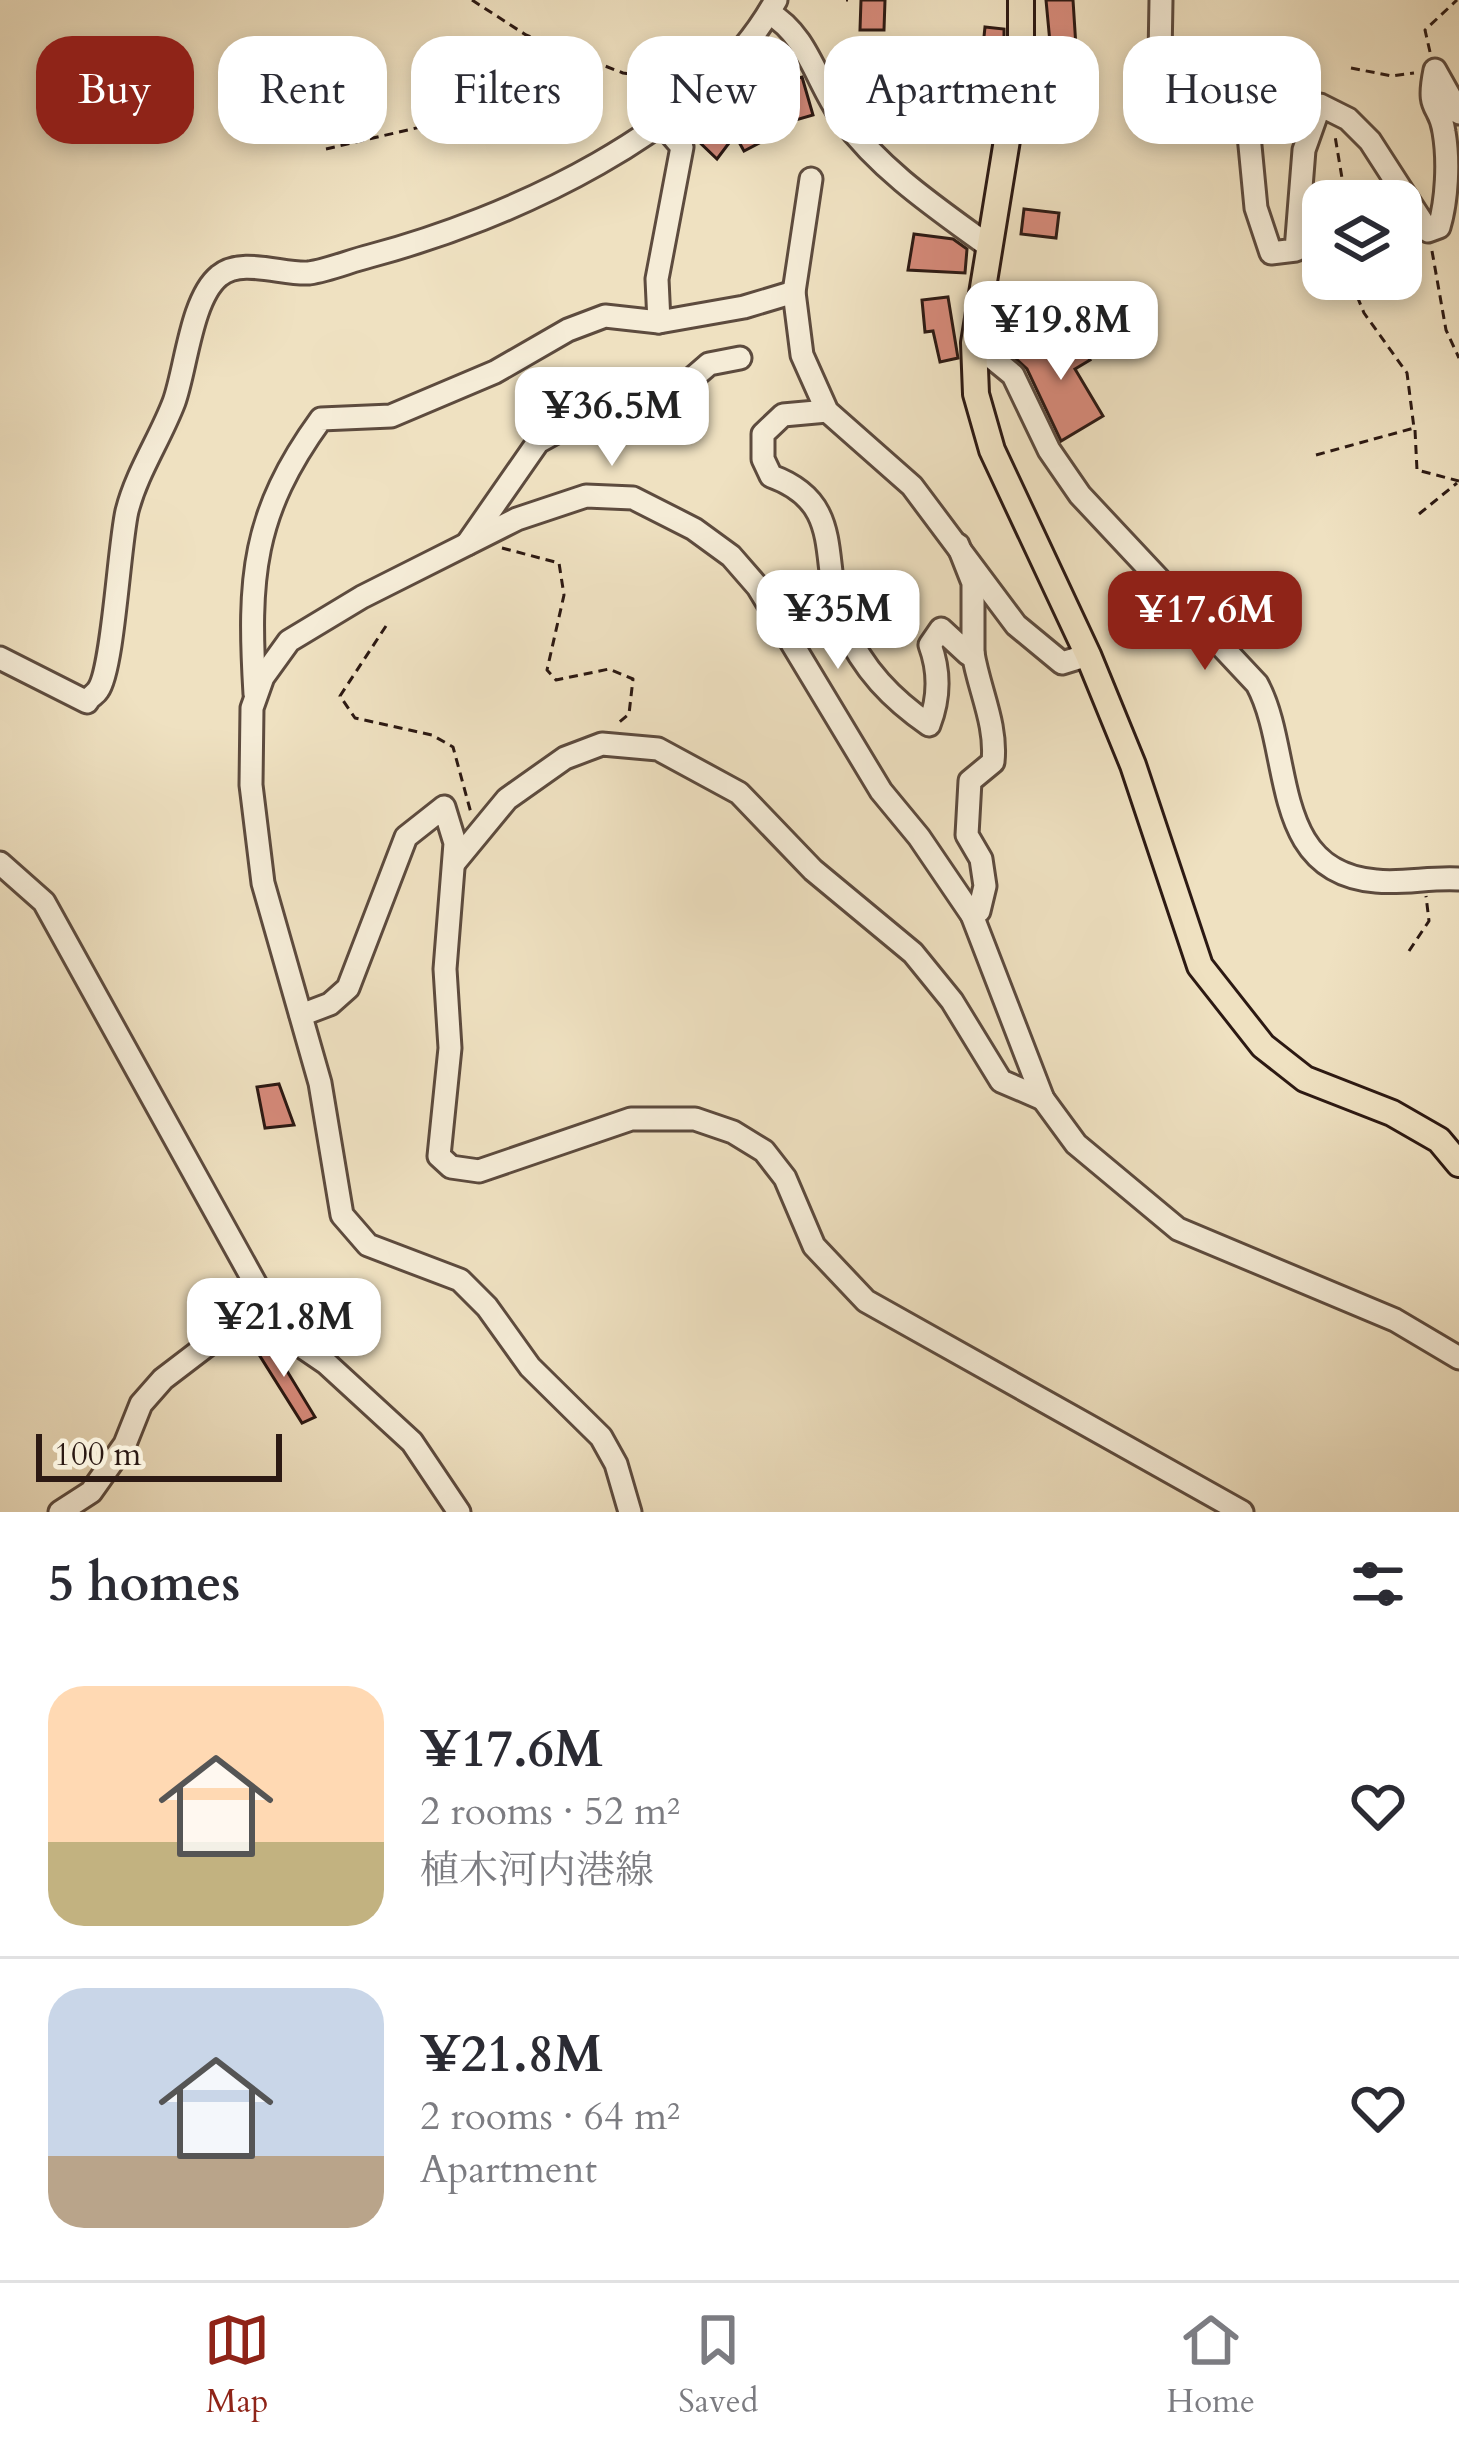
<!DOCTYPE html>
<meta charset="utf-8">
<style>
body{margin:0;font-family:Cardo,"Noto Serif JP",serif;background:#f2f2f3;color:#2b2b33;height:100vh;display:flex;flex-direction:column;font-size:45px;white-space:nowrap}
*{box-sizing:border-box;margin:0}
p{font-size:39px;color:#7c7c81}
.icon{flex:none;width:66px;height:66px;fill:none;stroke:currentColor;stroke-width:2;stroke-linecap:round;stroke-linejoin:round}
.map{position:relative;height:1512px;overflow:hidden}
.drawer{display:flex;flex-direction:column;background:#fff;flex:1}
.drawer>*{flex:none}
.hud{position:absolute;left:36px;top:36px;width:1389px;height:108px;display:flex;gap:24px}
.controls{position:absolute;left:1302px;top:180px;display:grid;gap:24px}
.controls a{display:grid;place-items:center;width:120px;height:120px;border-radius:24px;background:#fff;box-shadow:0 6px 18px #0003;font-size:60px}
.scale{position:absolute;left:36px;bottom:30px;width:246px;box-sizing:border-box;padding-left:12px;border:6px solid #2c1913;border-top:0;font-size:33px;line-height:42px;white-space:nowrap;color:#2c1913;-webkit-text-stroke:9px #f5ecd7;paint-order:stroke}
.price{position:absolute;translate:-50% -102px;padding:0 27px;border-radius:24px;background:#fff;color:#222;font-size:39px;line-height:78px;filter:drop-shadow(0 3px 6px #0008)}
.price::after{content:'';position:absolute;left:50%;top:72px;width:36px;height:27px;margin-left:-18px;background:inherit;clip-path:polygon(0 0,100% 0,50% 100%)}
.price.selected{background:#8f2418;color:#fff}
ul{padding:0;list-style:none}
li{display:flex;align-items:center;gap:36px;height:300px;padding:0 48px}
li+li{border-top:3px solid #e1e1e2}
li span{display:grid;place-items:center;flex:none;width:336px;height:240px;border-radius:36px;color:#555}
li>.icon{margin-inline-start:auto}
span .icon{width:144px;height:144px;fill:#fffc;stroke-width:1}
li b{font-size:51px}
h2{display:flex;justify-content:space-between;align-items:center;height:144px;padding:0 48px;font-size:51px}
.chip{padding:0 42px;border-radius:36px;background:#fff;box-shadow:0 6px 18px #0003;font-size:42px;line-height:108px}
.chip.selected{background:#8f2418;color:#fff}
.tab-bar{display:flex;justify-content:space-around;align-items:center;height:168px;border-top:3px solid #e1e1e2;background:#fff;font-size:33px;color:#7c7c81}
.tab-bar a{display:grid;justify-items:center;gap:6px}
.tab-bar .selected{color:#8f2418}
.map>svg:first-child{display:block}
</style>
<div class="map">
<svg width="1459" height="1512" viewBox="0 0 1459 1512">
<rect width="100%" height="100%" fill="#efe1c1"/>
<filter id="stains"><feTurbulence type="fractalNoise" baseFrequency=".00167" numOctaves="4"/><feColorMatrix values="0 0 0 0 .2 0 0 0 0 .09 0 0 0 0 .02 0 0 0 .5 -.17"/></filter>
<radialGradient id="worn" r=".72"><stop offset=".6" stop-color="#630" stop-opacity="0"/><stop offset="1" stop-color="#630" stop-opacity=".3"/></radialGradient>
<g fill="#d68a7a" stroke="#2c1913" stroke-width="3">
<polygon points="861,0 885,0 884,30 860,30"/>
<polygon points="1046,0 1073,0 1077,63 1052,64"/>
<polygon points="985,27 1004,29 1004,53 978,109 948,96 969,50 982,56"/>
<polygon points="802,77 813,115 789,122 778,84"/>
<polygon points="739,99 763,141 744,151 735,135 717,159 693,136 706,118"/>
<polygon points="1024,209 1059,213 1056,238 1021,234"/>
<polygon points="914,234 953,239 967,249 965,273 908,270"/>
<polygon points="948,297 958,358 940,362 933,331 925,332 922,300"/>
<polygon points="1054,333 1078,341 1090,360 1075,369 1103,416 1061,441 1027,369 1014,357"/>
<polygon points="279,1084 294,1125 265,1128 257,1087"/>
<polygon points="261,1337 270,1343 315,1417 302,1423 253,1345"/>
</g>
<g fill="none" stroke-linecap="round" stroke-linejoin="round">
<g stroke="#5d4b3e" stroke-width="27">
<g id="minor">
<path d="M 1161,0 L 1160,57 L 1170,85 L 1243,118 L 1248,125 L 1256,208 L 1271,253 L 1296,250 L 1304,150 L 1320,105 L 1348,119 L 1370,141 L 1428,231 L 1439,227 C 1447,200 1449,161 1444,132 C 1440,102 1426,114 1435,70 L 1459,113"/>
<path d="M 769,13 C 808,35 816,82 842,118 C 881,171 938,209 990,247"/>
<polyline points="811,179 794,292 802,355 827,411 912,486 1016,625 1062,663 1088,655"/>
<polyline points="659,322 657,279 682,147 663,125"/>
<path d="M 974,343 L 1013,375 L 1049,450 L 1080,495 L 1257,684 C 1294,752 1268,872 1376,881 C 1403,884 1431,877 1459,879"/>
<path d="M 827,411 L 783,415 L 763,434 L 763,459 L 771,476 C 849,504 817,566 844,626 C 863,670 892,699 929,725 C 939,699 940,672 930,645 L 941,629 L 968,654 L 973,653 L 973,583 L 958,545"/>
<polyline points="467,544 538,442 569,425 679,390 709,364 740,358"/>
<path d="M 0,658 L 87,702 C 89,697 95,695 98,690 C 113,670 119,546 127,511 C 137,472 160,439 174,402 C 186,369 191,299 219,276 C 241,257 283,275 309,273 C 329,270 350,261 370,256 C 509,219 704,132 776,0"/>
<path d="M 255,694 C 248,578 252,514 321,419 L 391,416 L 495,372 L 568,330 L 605,316 L 659,322 L 744,307 L 794,292"/>
<polyline points="455,862 507,799 565,758 602,744 658,749 739,793 813,870 913,953 952,1001 1001,1081 1043,1099"/>
<polyline points="0,863 44,902 265,1301 163,1379 141,1404 125,1444 91,1492 60,1512"/>
<path d="M 972,915 L 979,911 L 985,886 L 981,859 L 967,835 L 970,781 L 993,762 C 997,724 979,690 973,653"/>
<polyline points="301,1015 330,1004 348,988 406,837 444,807 455,843 445,969 450,1048 439,1156 451,1167 479,1171 631,1119 695,1119 733,1132 764,1151 785,1178 814,1246 866,1301 1242,1512"/>
<polyline points="251,1312 326,1363 412,1442 459,1512"/>
<polyline points="630,1512 616,1464 601,1437 530,1367 487,1307 460,1280 368,1245 342,1215 320,1083 263,883 251,785 252,708 263,677 289,641 362,597 517,519 586,496 633,498 694,529 731,556 758,587 881,791 919,837 972,915 1043,1099 1076,1144 1178,1229 1395,1320 1459,1358"/>
</g>
</g>
<g stroke="#2c1913" stroke-width="30">
<polyline id="major" points="1021,0 1021,54 974,343 976,394 992,450 1088,655 1133,765 1200,966 1263,1046 1305,1079 1392,1113 1439,1140 1459,1164"/>
</g>
<g stroke="#2c1913" stroke-width="3" stroke-dasharray="9 6" stroke-linecap="butt">
<polyline points="472,0 526,35 623,73 684,82"/>
<polyline points="846,0 848,0"/>
<polyline points="1430,52 1425,30 1457,0"/>
<polyline points="1351,68 1392,76 1414,73"/>
<polyline points="326,149 515,105 600,62"/>
<polyline points="1328,201 1327,195 1342,178 1335,136"/>
<polyline points="1432,251 1446,330 1459,358"/>
<polyline points="1415,430 1417,470 1459,481"/>
<polyline points="1316,455 1414,428 1407,373 1364,313 1350,279"/>
<polyline points="1419,514 1457,483"/>
<polyline points="502,548 559,563 564,595 547,670 556,680 609,669 633,679 629,714 616,725"/>
<polyline points="386,626 340,696 355,718 432,735 453,747 471,813"/>
<polyline points="1409,951 1429,921 1426,896"/>
</g>
<use href="#minor" stroke="#f5ecd7" stroke-width="21"/>
<use href="#major" stroke="#efe1c1" stroke-width="24"/>
</g>
<rect width="100%" height="100%" filter="url(#stains)"/>
<rect width="100%" height="100%" fill="url(#worn)"/>
</svg>
<div class="controls">
<a><svg class="icon" aria-label="layers" viewBox="0 0 24 24"><path d="M12 4l9 5-9 5-9-5zM3 14l9 5 9-5"/></svg></a>
</div>
<div class="scale">100 m</div>
<b class="price" style="left:1061px;top:383px">¥19.8M</b>
<b class="price" style="left:612px;top:469px">¥36.5M</b>
<b class="price" style="left:838px;top:672px">¥35M</b>
<b class="price selected" style="left:1205px;top:673px">¥17.6M</b>
<b class="price" style="left:284px;top:1380px">¥21.8M</b>
<div class="hud">
<a class="chip selected">Buy</a>
<a class="chip">Rent</a>
<a class="chip">Filters</a>
<a class="chip">New</a>
<a class="chip">Apartment</a>
<a class="chip">House</a>
</div>
</div>
<section class="drawer">
<h2>5 homes<svg class="icon" aria-label="filters" viewBox="0 0 24 24"><path d="M4 7h16M4 17h16"/><circle cx="9" cy="7" r="2"/><circle cx="15" cy="17" r="2"/></svg></h2>
<ul>
<li><span style="background:linear-gradient(#ffd9b3 65%,#c2b280 0)"><svg class="icon" aria-label="home" viewBox="0 0 24 24"><path d="M3 11l9-7 9 7M6 9v11h12V9"/></svg></span><div><b>¥17.6M</b><p>2 rooms · 52 m²</p><p>植木河内港線</p></div><svg class="icon" aria-label="heart" viewBox="0 0 24 24"><path d="M12 20l-8-8c-3-5 5-10 8-4 3-6 11-1 8 4z"/></svg></li>
<li><span style="background:linear-gradient(#c9d6e8 70%,#b9a48a 0)"><svg class="icon" aria-label="home" viewBox="0 0 24 24"><path d="M3 11l9-7 9 7M6 9v11h12V9"/></svg></span><div><b>¥21.8M</b><p>2 rooms · 64 m²</p><p>Apartment</p></div><svg class="icon" aria-label="heart" viewBox="0 0 24 24"><path d="M12 20l-8-8c-3-5 5-10 8-4 3-6 11-1 8 4z"/></svg></li>
</ul>
</section>
<nav class="tab-bar">
<a class="selected"><svg class="icon" aria-label="map" viewBox="0 0 24 24"><path d="M3 6l6-2 6 2 6-2v14l-6 2-6-2-6 2zM9 4v14M15 6v14"/></svg>Map</a>
<a><svg class="icon" aria-label="saved" viewBox="0 0 24 24"><path d="M7 4h10v16l-5-4-5 4z"/></svg>Saved</a>
<a><svg class="icon" aria-label="home" viewBox="0 0 24 24"><path d="M3 11l9-7 9 7M6 9v11h12V9"/></svg>Home</a>
</nav>
